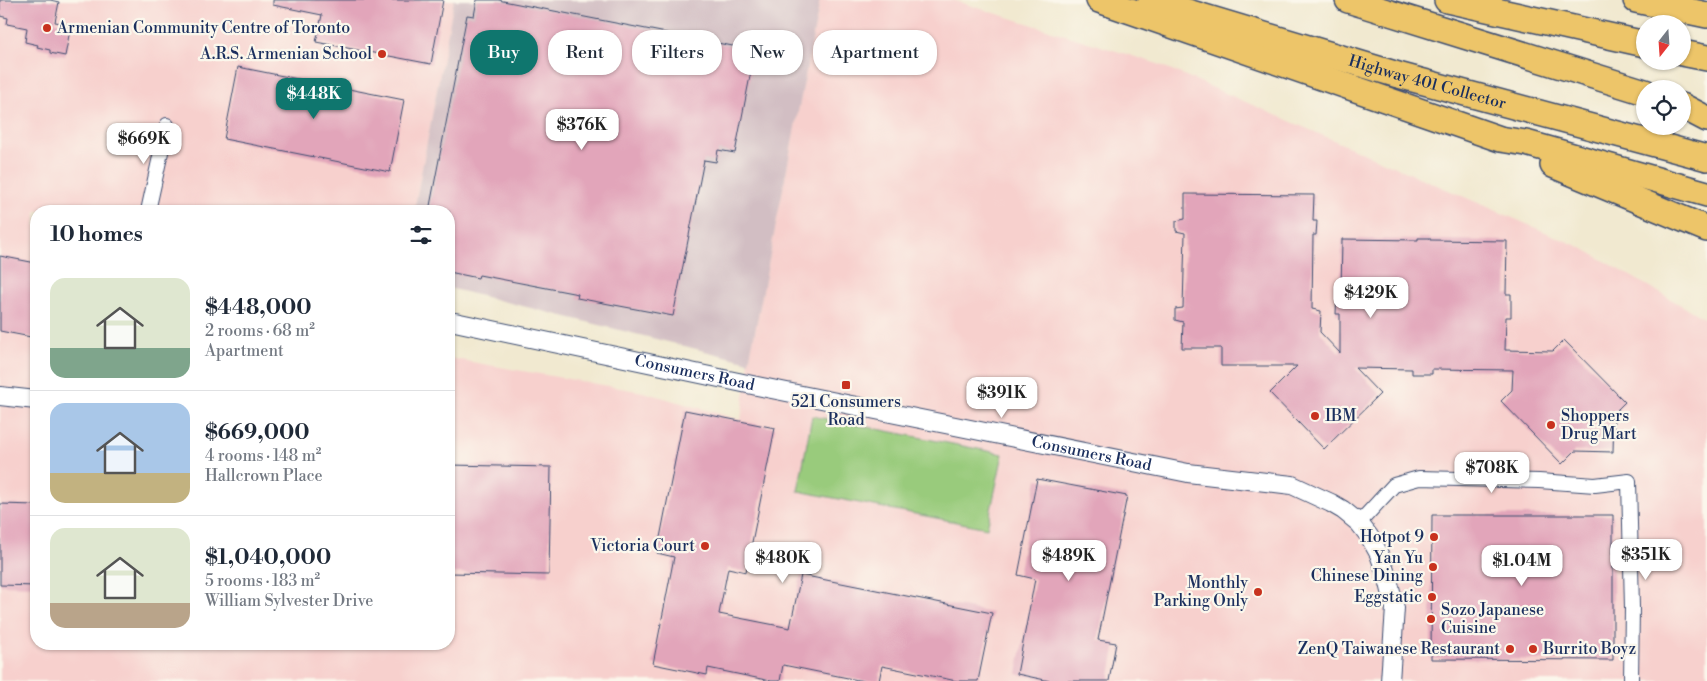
<!DOCTYPE html>
<meta charset="utf-8">
<style>
body{margin:0;font-family:"Libre Bodoni",serif;background:#f2f2f3;color:#1f2937;height:100vh;display:flex;flex-direction:column;font-size:19px;white-space:nowrap}
*{box-sizing:border-box;margin:0}
p{font-size:16px;color:#747a83}
.icon{flex:none;width:28px;height:28px;fill:none;stroke:currentColor;stroke-width:2;stroke-linecap:round;stroke-linejoin:round}
.map{position:relative;flex:1;overflow:hidden}
.drawer{position:absolute;left:30px;top:205px;width:425px;height:445px;display:flex;flex-direction:column;background:#fff;border-radius:20px;box-shadow:0 1px 4px #0004}
.drawer>*{flex:none}
.top-card{position:absolute;left:470px;top:30px;width:475px;height:45px;display:flex;gap:10px}
.needle{width:32px;rotate:197deg}
.tools{position:absolute;left:1636px;top:15px;display:grid;gap:10px}
.tools a{display:grid;place-items:center;width:55px;height:55px;border-radius:50%;background:#fff;box-shadow:0 1px 4px #0004;font-size:25px}
.price{position:absolute;translate:-50% -42px;padding:0 11px;border-radius:10px;background:#fff;color:#222;font-size:16px;line-height:32px;filter:drop-shadow(0 1px 2px #0008)}
.price::after{content:'';position:absolute;left:50%;top:30px;width:15px;height:11px;margin-left:-8px;background:inherit;clip-path:polygon(0 0,100% 0,50% 100%)}
.price.active{background:#0f766e;color:#fff}
ul{padding:0;list-style:none}
li{display:flex;align-items:center;gap:15px;height:125px;padding:0 20px}
li+li{border-top:1px solid #e0e1e3}
li span{display:grid;place-items:center;flex:none;width:140px;height:100px;border-radius:15px;color:#555}
li>.icon{margin-inline-start:auto}
span .icon{width:60px;height:60px;fill:#fffc;stroke-width:1}
li b{font-size:21px}
h2{display:flex;justify-content:space-between;align-items:center;height:60px;padding:0 20px;font-size:21px}
.pill{padding:0 18px;border-radius:20px;background:#fff;box-shadow:0 1px 4px #0004;font-size:18px;line-height:45px}
.pill.active{background:#0f766e;color:#fff}
.map>svg:first-child{display:block}
</style>
<div class="map">
<svg width="1707" height="681" viewBox="0 0 1707 681">
<rect width="100%" height="100%" fill="#fbf7ec"/>
<filter id="ink" filterUnits="userSpaceOnUse"><feTurbulence type="fractalNoise" baseFrequency=".02" numOctaves="2"/><feDisplacementMap in="SourceGraphic" scale="10" xChannelSelector="R" yChannelSelector="G"/><feConvolveMatrix kernelMatrix="1 2 1 2 8 2 1 2 1" color-interpolation-filters="sRGB"/></filter>
<filter id="wash" filterUnits="userSpaceOnUse"><feTurbulence type="fractalNoise" baseFrequency=".0096" numOctaves="4" result="noise"/><feDisplacementMap in="SourceGraphic" scale="20" xChannelSelector="R" yChannelSelector="G"/><feGaussianBlur stdDeviation="1.12" result="paint"/><feColorMatrix in="noise" values="0 0 0 0 0 0 0 0 0 0 0 0 0 0 0 0 0 1.4 0 .05"/><feComposite in="paint" operator="in"/></filter>
<g filter="url(#wash)">
<rect width="100%" height="100%" fill="#f1e9d0"/>
<polygon fill="#f7d0cd" points="0,0 454,0 414,211 36,211 36,644 449,644 449,358 643,392 741,420 749,362 820,0 953,0 1158,64 1582,248 1707,320 1707,681 0,681"/>
<polygon fill="#d2bec3" points="454,0 820,0 749,362 449,288 449,211 414,211"/>
<polygon fill="#99cb7b" stroke="#5a7d6c" points="812,416 1003,454 987,528 798,491"/>
<g id="blocks">
<g fill="#e2a5ba">
<polygon points="0,0 50,0 59,2 55,22 68,24 67,29 70,30 65,56 50,53 50,50 37,47 38,45 25,42 27,28 7,24 8,18 0,16"/>
<polygon points="273,0 443,0 431,64 316,42 322,15 273,5"/>
<polygon points="477,0 498,0 748,49 744,70 751,71 735,153 718,150 716,162 704,160 673,316 577,298 578,294 479,275 478,278 449,272 449,211 429,211 467,15 474,16"/>
<polygon points="238,67 404,100 390,172 224,139"/>
<polygon points="1185,194 1314,195 1313,221 1317,221 1316,235 1313,235 1312,309 1321,311 1320,332 1340,353 1340,314 1336,314 1337,292 1341,292 1342,239 1418,240 1418,238 1430,238 1430,240 1507,241 1506,294 1511,294 1511,317 1506,317 1505,350 1553,351 1564,340 1625,402 1614,413 1613,452 1575,451 1562,464 1501,401 1512,390 1513,370 1432,369 1432,374 1412,374 1412,369 1355,368 1380,394 1324,449 1270,393 1297,366 1221,366 1221,348 1182,348 1183,322 1175,320 1175,309 1183,308 1185,233 1176,231 1176,221 1185,219"/>
<polygon points="0,256 36,263 36,338 0,331"/>
<polygon points="685,410 775,428 746,572 728,568 719,614 790,628 801,575 992,613 978,681 957,681 882,666 879,681 863,681 783,665 780,681 771,681 708,668 707,675 653,664 674,557 657,553"/>
<polygon points="449,465 551,467 549,575 449,573"/>
<polygon points="1037,479 1127,496 1098,640 1116,643 1109,681 1050,681 1017,674 1035,579 1018,575"/>
<polygon points="0,504 36,505 36,586 0,585"/>
<polygon points="1432,515 1613,515 1613,660 1431,659"/>
</g>
</g>
</g>
<g filter="url(#ink)">
<use href="#blocks" fill-opacity="0" stroke="#3b4b6f" stroke-width="1"/>
<g fill="none" stroke-linecap="round" stroke-linejoin="round">
<g stroke="#3b4b6f" stroke-width="16">
<g id="minor">
<polyline points="148,211 167,125"/>
<polyline points="1359,523 1394,485 1419,478 1539,481 1595,485 1629,481 1632,608 1631,681"/>
</g>
</g>
<g stroke="#3b4b6f" stroke-width="20">
<g id="tertiary">
<path id="s1" d="M 449,322 L 455,322 L 757,386 L 1188,473 L 1292,485 L 1331,503 L 1343,510 L 1359,523 L 1369,536 L 1379,554 L 1388,579 L 1395,608 L 1390,681"/>
<polyline points="0,396 36,400"/>
</g>
</g>
<g stroke="#3b4b6f" stroke-width="28">
<g id="motorway">
<polyline points="1099,0 1500,139 1526,143 1707,194"/>
<polyline points="1348,0 1645,92"/>
<polyline points="1447,0 1645,44"/>
<polyline points="1636,0 1707,15"/>
<path id="s2" d="M 1151,1 L 1398,75 L 1707,158"/>
<polyline points="1682,53 1707,58"/>
<polyline points="1682,106 1707,119"/>
<polyline points="1553,165 1707,229"/>
</g>
</g>
<use href="#minor" stroke="#fff" stroke-width="14"/>
<use href="#tertiary" stroke="#fff" stroke-width="18"/>
<use href="#motorway" stroke="#edc569" stroke-width="25"/>
</g>
</g>
<g fill="#c8321e" stroke="#fbf7ec" stroke-width="2">
<circle cx="47" cy="28" r="5"/>
<circle cx="382" cy="54" r="5"/>
<rect x="841" y="380" width="10" height="10" rx="2.5"/>
<circle cx="1315" cy="416" r="5"/>
<circle cx="1551" cy="425" r="5"/>
<circle cx="1434" cy="537" r="5"/>
<circle cx="705" cy="546" r="5"/>
<circle cx="1433" cy="567" r="5"/>
<circle cx="1258" cy="592" r="5"/>
<circle cx="1432" cy="597" r="5"/>
<circle cx="1431" cy="619" r="5"/>
<circle cx="1510" cy="649" r="5"/>
<circle cx="1533" cy="649" r="5"/>
</g>
<g text-anchor="middle" dominant-baseline="central" stroke-width="4.5" stroke-linejoin="round" paint-order="stroke">
<g font-size="16" fill="#1b2f5e" stroke="#fbf7ec" text-anchor="end">
<text x="57" y="28" text-anchor="start">Armenian Community Centre of Toronto</text>
<text x="372" y="54">A.R.S. Armenian School</text>
<text x="846" y="402" text-anchor="middle">521 Consumers<tspan x="846" dy="18">Road</tspan></text>
<text x="1325" y="416" text-anchor="start">IBM</text>
<text x="1561" y="416" text-anchor="start">Shoppers<tspan x="1561" dy="18">Drug Mart</tspan></text>
<text x="1424" y="537">Hotpot 9</text>
<text x="695" y="546">Victoria Court</text>
<text x="1423" y="558">Yan Yu<tspan x="1423" dy="18">Chinese Dining</tspan></text>
<text x="1248" y="583">Monthly<tspan x="1248" dy="18">Parking Only</tspan></text>
<text x="1422" y="597">Eggstatic</text>
<text x="1441" y="610" text-anchor="start">Sozo Japanese<tspan x="1441" dy="18">Cuisine</tspan></text>
<text x="1500" y="649">ZenQ Taiwanese Restaurant</text>
<text x="1543" y="649" text-anchor="start">Burrito Boyz</text>
</g>
<g font-size="16" fill="#1b2f5e" stroke="#fbf7ec">
<text stroke="none"><textPath href="#s2" startOffset="288">Highway 401 Collector</textPath></text>
<text stroke="none"><textPath href="#s1" startOffset="251">Consumers Road</textPath></text>
<text stroke="none"><textPath href="#s1" startOffset="656">Consumers Road</textPath></text>
</g>
</g>
</svg>
<div class="tools">
<a><svg class="needle" viewBox="-14 -14 28 28"><path d="M0-13l5 13h-10z" fill="#e53935"/><path d="M0 13l5-13h-10z" fill="#747a83"/></svg></a>
<a><svg class="icon" aria-label="locate" viewBox="0 0 24 24"><circle cx="12" cy="12" r="6"/><path d="M12 2v4M12 18v4M2 12h4M18 12h4"/></svg></a>
</div>
<b class="price active" style="left:314px;top:120px">$448K</b>
<b class="price" style="left:582px;top:151px">$376K</b>
<b class="price" style="left:144px;top:165px">$669K</b>
<b class="price" style="left:1371px;top:319px">$429K</b>
<b class="price" style="left:1002px;top:419px">$391K</b>
<b class="price" style="left:1492px;top:494px">$708K</b>
<b class="price" style="left:1646px;top:581px">$351K</b>
<b class="price" style="left:1069px;top:582px">$489K</b>
<b class="price" style="left:783px;top:584px">$480K</b>
<b class="price" style="left:1522px;top:587px">$1.04M</b>
<div class="top-card">
<a class="pill active">Buy</a>
<a class="pill">Rent</a>
<a class="pill">Filters</a>
<a class="pill">New</a>
<a class="pill">Apartment</a>
</div>
<section class="drawer">
<h2>10 homes<svg class="icon" aria-label="filters" viewBox="0 0 24 24"><path d="M4 7h16M4 17h16"/><circle cx="9" cy="7" r="2"/><circle cx="15" cy="17" r="2"/></svg></h2>
<ul>
<li><span style="background:linear-gradient(#dfe7d0 70%,#7fa58c 0)"><svg class="icon" aria-label="home" viewBox="0 0 24 24"><path d="M3 11l9-7 9 7M6 9v11h12V9"/></svg></span><div><b>$448,000</b><p>2 rooms · 68 m²</p><p>Apartment</p></div></li>
<li><span style="background:linear-gradient(#a9c7e8 70%,#c2b280 0)"><svg class="icon" aria-label="home" viewBox="0 0 24 24"><path d="M3 11l9-7 9 7M6 9v11h12V9"/></svg></span><div><b>$669,000</b><p>4 rooms · 148 m²</p><p>Hallcrown Place</p></div></li>
<li><span style="background:linear-gradient(#dfe7d0 75%,#b9a48a 0)"><svg class="icon" aria-label="home" viewBox="0 0 24 24"><path d="M3 11l9-7 9 7M6 9v11h12V9"/></svg></span><div><b>$1,040,000</b><p>5 rooms · 183 m²</p><p>William Sylvester Drive</p></div></li>
</ul>
</section>
</div>
